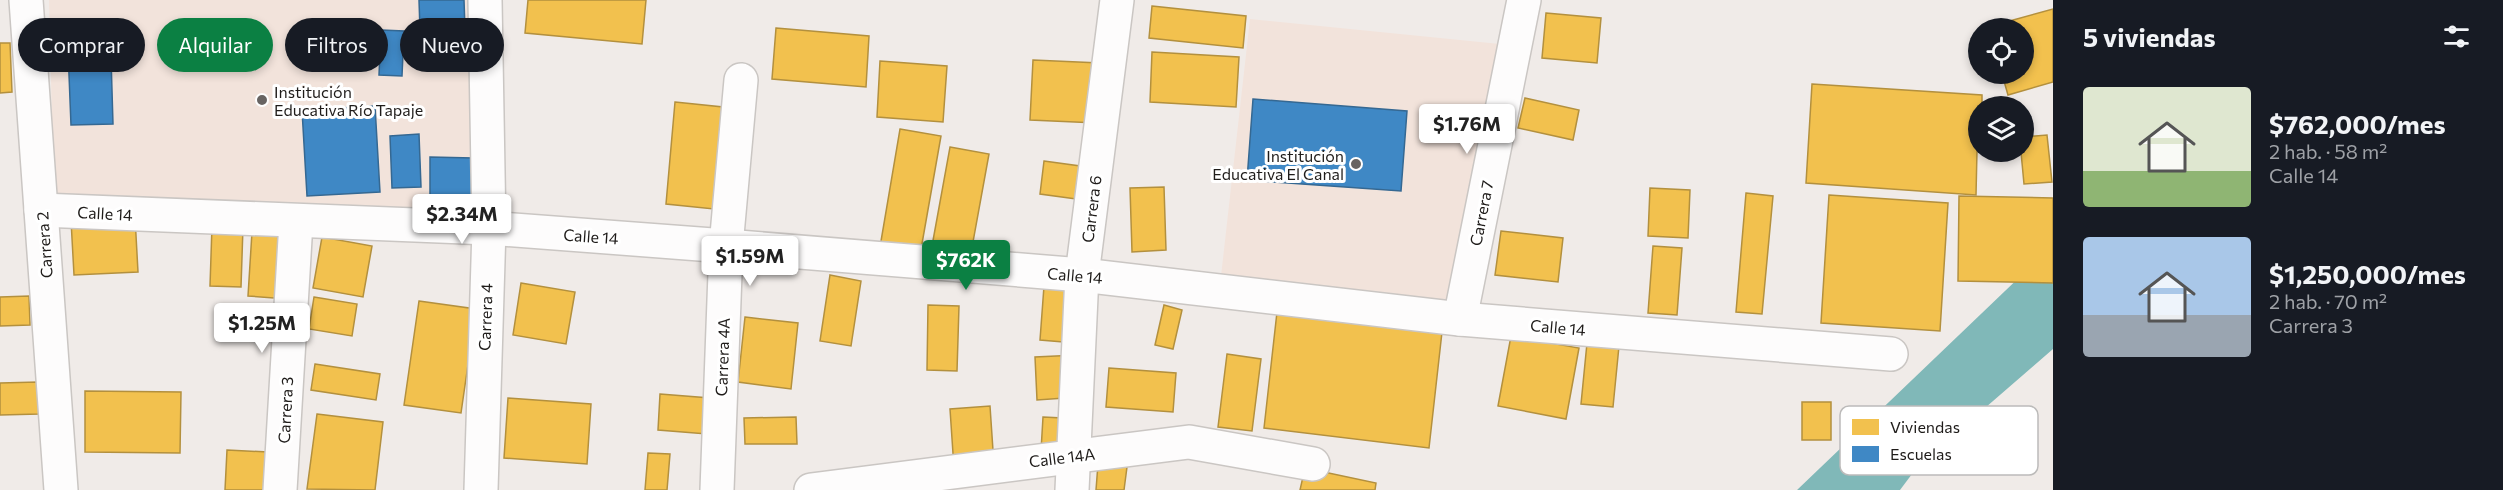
<!DOCTYPE html>
<html lang="es">
<meta charset="utf-8">
<style>
body{margin:0;font-family:Commissioner,sans-serif;background:#20242c;color:#f1f3f6;height:100vh;display:flex;flex-direction:column;font-size:22px;white-space:nowrap}
*{box-sizing:border-box;margin:0}
p{font-size:20px;color:#9ea1a6}
.icon{flex:none;width:33px;height:33px;fill:none;stroke:currentColor;stroke-width:2;stroke-linecap:round;stroke-linejoin:round}
.map{position:relative;flex:1;overflow:hidden}
.sheet{display:flex;flex-direction:column;background:#171b24;width:450px}
.sheet>*{flex:none}
.hud{position:absolute;left:18px;top:18px;width:570px;height:54px;display:flex;gap:12px}
.buttons{position:absolute;left:1968px;top:18px;display:grid;gap:12px}
.buttons a{display:grid;place-items:center;width:66px;height:66px;border-radius:50%;background:#171b24;box-shadow:0 3px 9px #0003;font-size:30px}
.price{position:absolute;translate:-50% -51px;padding:0 14px;border-radius:6px;background:#fff;color:#222;font-size:20px;line-height:39px;filter:drop-shadow(0 2px 3px #0008)}
.price::after{content:'';position:absolute;left:50%;top:36px;width:18px;height:14px;margin-left:-9px;background:inherit;clip-path:polygon(0 0,100% 0,50% 100%)}
.price.active{background:#0b8043;color:#fff}
ul{padding:0;list-style:none}
li{display:flex;align-items:center;gap:18px;height:150px;padding:0 30px}
li span{display:grid;place-items:center;flex:none;width:168px;height:120px;border-radius:6px;color:#555}
li>.icon{margin-inline-start:auto}
span .icon{width:72px;height:72px;fill:#fffc;stroke-width:1}
li b{font-size:26px}
h2{display:flex;justify-content:space-between;align-items:center;height:72px;padding:0 30px;font-size:26px}
.pill{padding:0 21px;border-radius:27px;background:#171b24;box-shadow:0 3px 9px #0003;font-size:21px;line-height:54px}
.pill.active{background:#0b8043;color:#fff}
main{display:flex;flex:1;min-height:0}
.map>svg:first-child{display:block}
</style>
<main>
<div class="map">
<svg width="2053" height="490" viewBox="0 0 2053 490">
<rect width="100%" height="100%" fill="#f0ebe8"/>
<g fill="#f2e3db">
<polygon points="49,0 468,0 479,220 54,200"/>
<polygon points="1250,19 1500,44 1454,310 1220,285"/>
</g>
<polygon fill="#80b8b8" points="2053,245 2053,349 1918,466 1900,490 1797,490"/>
<g fill="#f2c14e" stroke="#b3903e" stroke-width="1.5">
<polygon points="528,0 646,0 642,44 525,33"/>
<polygon points="1152,6 1246,16 1243,48 1149,38"/>
<polygon points="2053,9 2053,82 2008,95 2002,74 2024,74 2024,28 1989,28 1988,27"/>
<polygon points="1546,13 1601,18 1597,63 1542,58"/>
<polygon points="776,28 869,36 866,87 772,79"/>
<polygon points="0,43 10,43 12,92 0,93"/>
<polygon points="1152,52 1239,57 1236,107 1150,102"/>
<polygon points="1033,60 1100,63 1097,123 1030,120"/>
<polygon points="880,61 947,66 943,122 877,117"/>
<polygon points="1812,84 1982,95 1982,106 1978,106 1976,195 1806,183"/>
<polygon points="1525,98 1579,110 1573,140 1518,128"/>
<polygon points="675,102 723,107 714,209 666,204"/>
<polygon points="900,129 941,136 920,255 880,247"/>
<polygon points="2047,135 2052,182 2024,184 2021,152 2024,152 2024,137"/>
<polygon points="950,147 989,154 971,253 932,246"/>
<polygon points="1044,161 1102,169 1098,202 1040,194"/>
<polygon points="1164,187 1166,250 1132,252 1130,188"/>
<polygon points="1650,188 1690,190 1688,238 1648,236"/>
<polygon points="1746,193 1773,196 1762,314 1736,312"/>
<polygon points="1829,195 1948,203 1940,331 1821,323"/>
<polygon points="1959,196 2053,198 2053,283 1958,281"/>
<polygon points="135,217 138,272 74,275 71,220"/>
<polygon points="212,226 243,227 241,287 210,286"/>
<polygon points="1501,231 1563,238 1558,282 1495,275"/>
<polygon points="252,232 292,235 287,299 248,296"/>
<polygon points="322,237 372,246 363,297 313,288"/>
<polygon points="1653,246 1682,248 1677,315 1648,313"/>
<polygon points="830,275 861,281 851,346 820,341"/>
<polygon points="521,283 575,292 566,344 513,335"/>
<polygon points="1044,286 1080,289 1075,343 1040,340"/>
<polygon points="29,296 30,325 0,326 0,297"/>
<polygon points="314,297 357,304 352,336 309,329"/>
<polygon points="419,301 476,309 461,413 404,405"/>
<polygon points="928,305 959,306 957,371 927,370"/>
<polygon points="1164,305 1182,310 1173,349 1155,345"/>
<polygon points="1277,312 1442,332 1429,448 1264,428"/>
<polygon points="745,317 798,323 791,389 738,382"/>
<polygon points="1511,336 1579,348 1566,419 1498,406"/>
<polygon points="1587,343 1619,346 1613,407 1581,404"/>
<polygon points="1227,354 1261,359 1252,431 1218,427"/>
<polygon points="1077,355 1079,397 1037,400 1035,357"/>
<polygon points="315,364 380,374 376,400 311,390"/>
<polygon points="1109,368 1176,373 1173,412 1106,407"/>
<polygon points="38,382 39,414 0,415 0,383"/>
<polygon points="85,391 181,392 180,453 85,452"/>
<polygon points="660,394 710,398 707,434 658,430"/>
<polygon points="508,398 591,404 587,464 504,458"/>
<rect x="1802" y="402" width="29" height="38"/>
<polygon points="990,406 995,480 955,483 950,409"/>
<polygon points="317,414 383,422 375,490 307,489"/>
<polygon points="796,417 797,444 745,444 744,418"/>
<polygon points="1043,417 1082,419 1040,468"/>
<polygon points="227,450 268,452 267,490 225,490"/>
<polygon points="648,453 670,454 667,490 645,490"/>
<polygon points="1098,464 1127,467 1124,490 1096,490"/>
<polygon points="1305,468 1376,483 1375,490 1300,490"/>
</g>
<g fill="#3f88c5" stroke="#356892" stroke-width="1.5">
<polygon points="419,0 464,0 466,59 421,60"/>
<polygon points="110,23 113,124 71,125 67,24"/>
<polygon points="381,30 404,31 402,76 379,75"/>
<polygon points="1253,99 1407,111 1401,191 1247,180"/>
<polygon points="375,106 380,192 307,196 302,110"/>
<polygon points="419,134 421,187 392,188 390,136"/>
<polygon points="430,157 473,158 473,196 430,195"/>
</g>
<g fill="none" stroke-linecap="round" stroke-linejoin="round">
<g stroke="#cac6c3" stroke-width="36">
<g id="minor">
<polyline points="26,0 61,490"/>
<polyline points="41,210 489,228 726,246 1082,275 1460,319 1891,354"/>
<polyline points="1460,319 1524,0"/>
<polyline points="280,490 296,222"/>
<polyline points="481,490 489,228 485,0"/>
<polyline points="717,490 726,246 741,80"/>
<polyline points="811,490 1189,442 1313,464"/>
<polyline points="1072,490 1082,275 1117,0"/>
</g>
</g>
<use href="#minor" stroke="#fdfcfc" stroke-width="33"/>
</g>
<g fill="#686462" stroke="#fff" stroke-width="2">
<circle cx="262" cy="100" r="6"/>
<circle cx="1356" cy="164" r="6"/>
</g>
<g text-anchor="middle" dominant-baseline="central" stroke-width="6" stroke-linejoin="round" paint-order="stroke">
<g font-size="16" fill="#1f1c1a" stroke="#fff" text-anchor="start">
<text x="274" y="91">Institución<tspan x="274" dy="18">Educativa Río Tapaje</tspan></text>
<text x="1344" y="155" text-anchor="end">Institución<tspan x="1344" dy="18">Educativa El Canal</tspan></text>
</g>
<g font-size="16" fill="#1f1c1a" stroke="#fff">
<text transform="translate(1091 209) rotate(-83)">Carrera 6</text>
<text transform="translate(105 213) rotate(3)">Calle 14</text>
<text transform="translate(1481 213) rotate(-79)">Carrera 7</text>
<text transform="translate(591 236) rotate(4)">Calle 14</text>
<text transform="translate(44 245) rotate(-94)">Carrera 2</text>
<text transform="translate(1075 275) rotate(5)">Calle 14</text>
<text transform="translate(485 317) rotate(-88)">Carrera 4</text>
<text transform="translate(1558 327) rotate(5)">Calle 14</text>
<text transform="translate(722 357) rotate(-88)">Carrera 4A</text>
<text transform="translate(285 410) rotate(-87)">Carrera 3</text>
<text transform="translate(1062 457) rotate(-7)">Calle 14A</text>
</g>
</g>
<rect x="1840" y="406" width="198" height="69" rx="9" fill="#fff" stroke="#bcbbba" stroke-width="1.5"/>
<rect x="1852" y="419" width="27" height="16" fill="#f2c14e"/>
<rect x="1852" y="446" width="27" height="16" fill="#3f88c5"/>
<g font-size="16" fill="#1f1c1a">
<text x="1890" y="433">Viviendas</text>
<text x="1890" y="460">Escuelas</text>
</g>
</svg>
<div class="buttons">
<a><svg class="icon" aria-label="locate" viewBox="0 0 24 24"><circle cx="12" cy="12" r="6"/><path d="M12 2v4M12 18v4M2 12h4M18 12h4"/></svg></a>
<a><svg class="icon" aria-label="layers" viewBox="0 0 24 24"><path d="M12 4l9 5-9 5-9-5zM3 14l9 5 9-5"/></svg></a>
</div>
<b class="price" style="left:1467px;top:155px">$1.76M</b>
<b class="price" style="left:462px;top:245px">$2.34M</b>
<b class="price" style="left:750px;top:287px">$1.59M</b>
<b class="price active" style="left:966px;top:291px">$762K</b>
<b class="price" style="left:262px;top:354px">$1.25M</b>
<div class="hud">
<a class="pill">Comprar</a>
<a class="pill active">Alquilar</a>
<a class="pill">Filtros</a>
<a class="pill">Nuevo</a>
</div>
</div>
<section class="sheet">
<h2>5 viviendas<svg class="icon" aria-label="filters" viewBox="0 0 24 24"><path d="M4 7h16M4 17h16"/><circle cx="9" cy="7" r="2"/><circle cx="15" cy="17" r="2"/></svg></h2>
<ul>
<li><span style="background:linear-gradient(#dfe7d0 70%,#8fb573 0)"><svg class="icon" aria-label="home" viewBox="0 0 24 24"><path d="M3 11l9-7 9 7M6 9v11h12V9"/></svg></span><div><b>$762,000/mes</b><p>2 hab. · 58 m²</p><p>Calle 14</p></div></li>
<li><span style="background:linear-gradient(#a9c7e8 65%,#9aa5b1 0)"><svg class="icon" aria-label="home" viewBox="0 0 24 24"><path d="M3 11l9-7 9 7M6 9v11h12V9"/></svg></span><div><b>$1,250,000/mes</b><p>2 hab. · 70 m²</p><p>Carrera 3</p></div></li>
</ul>
</section>
</main>
